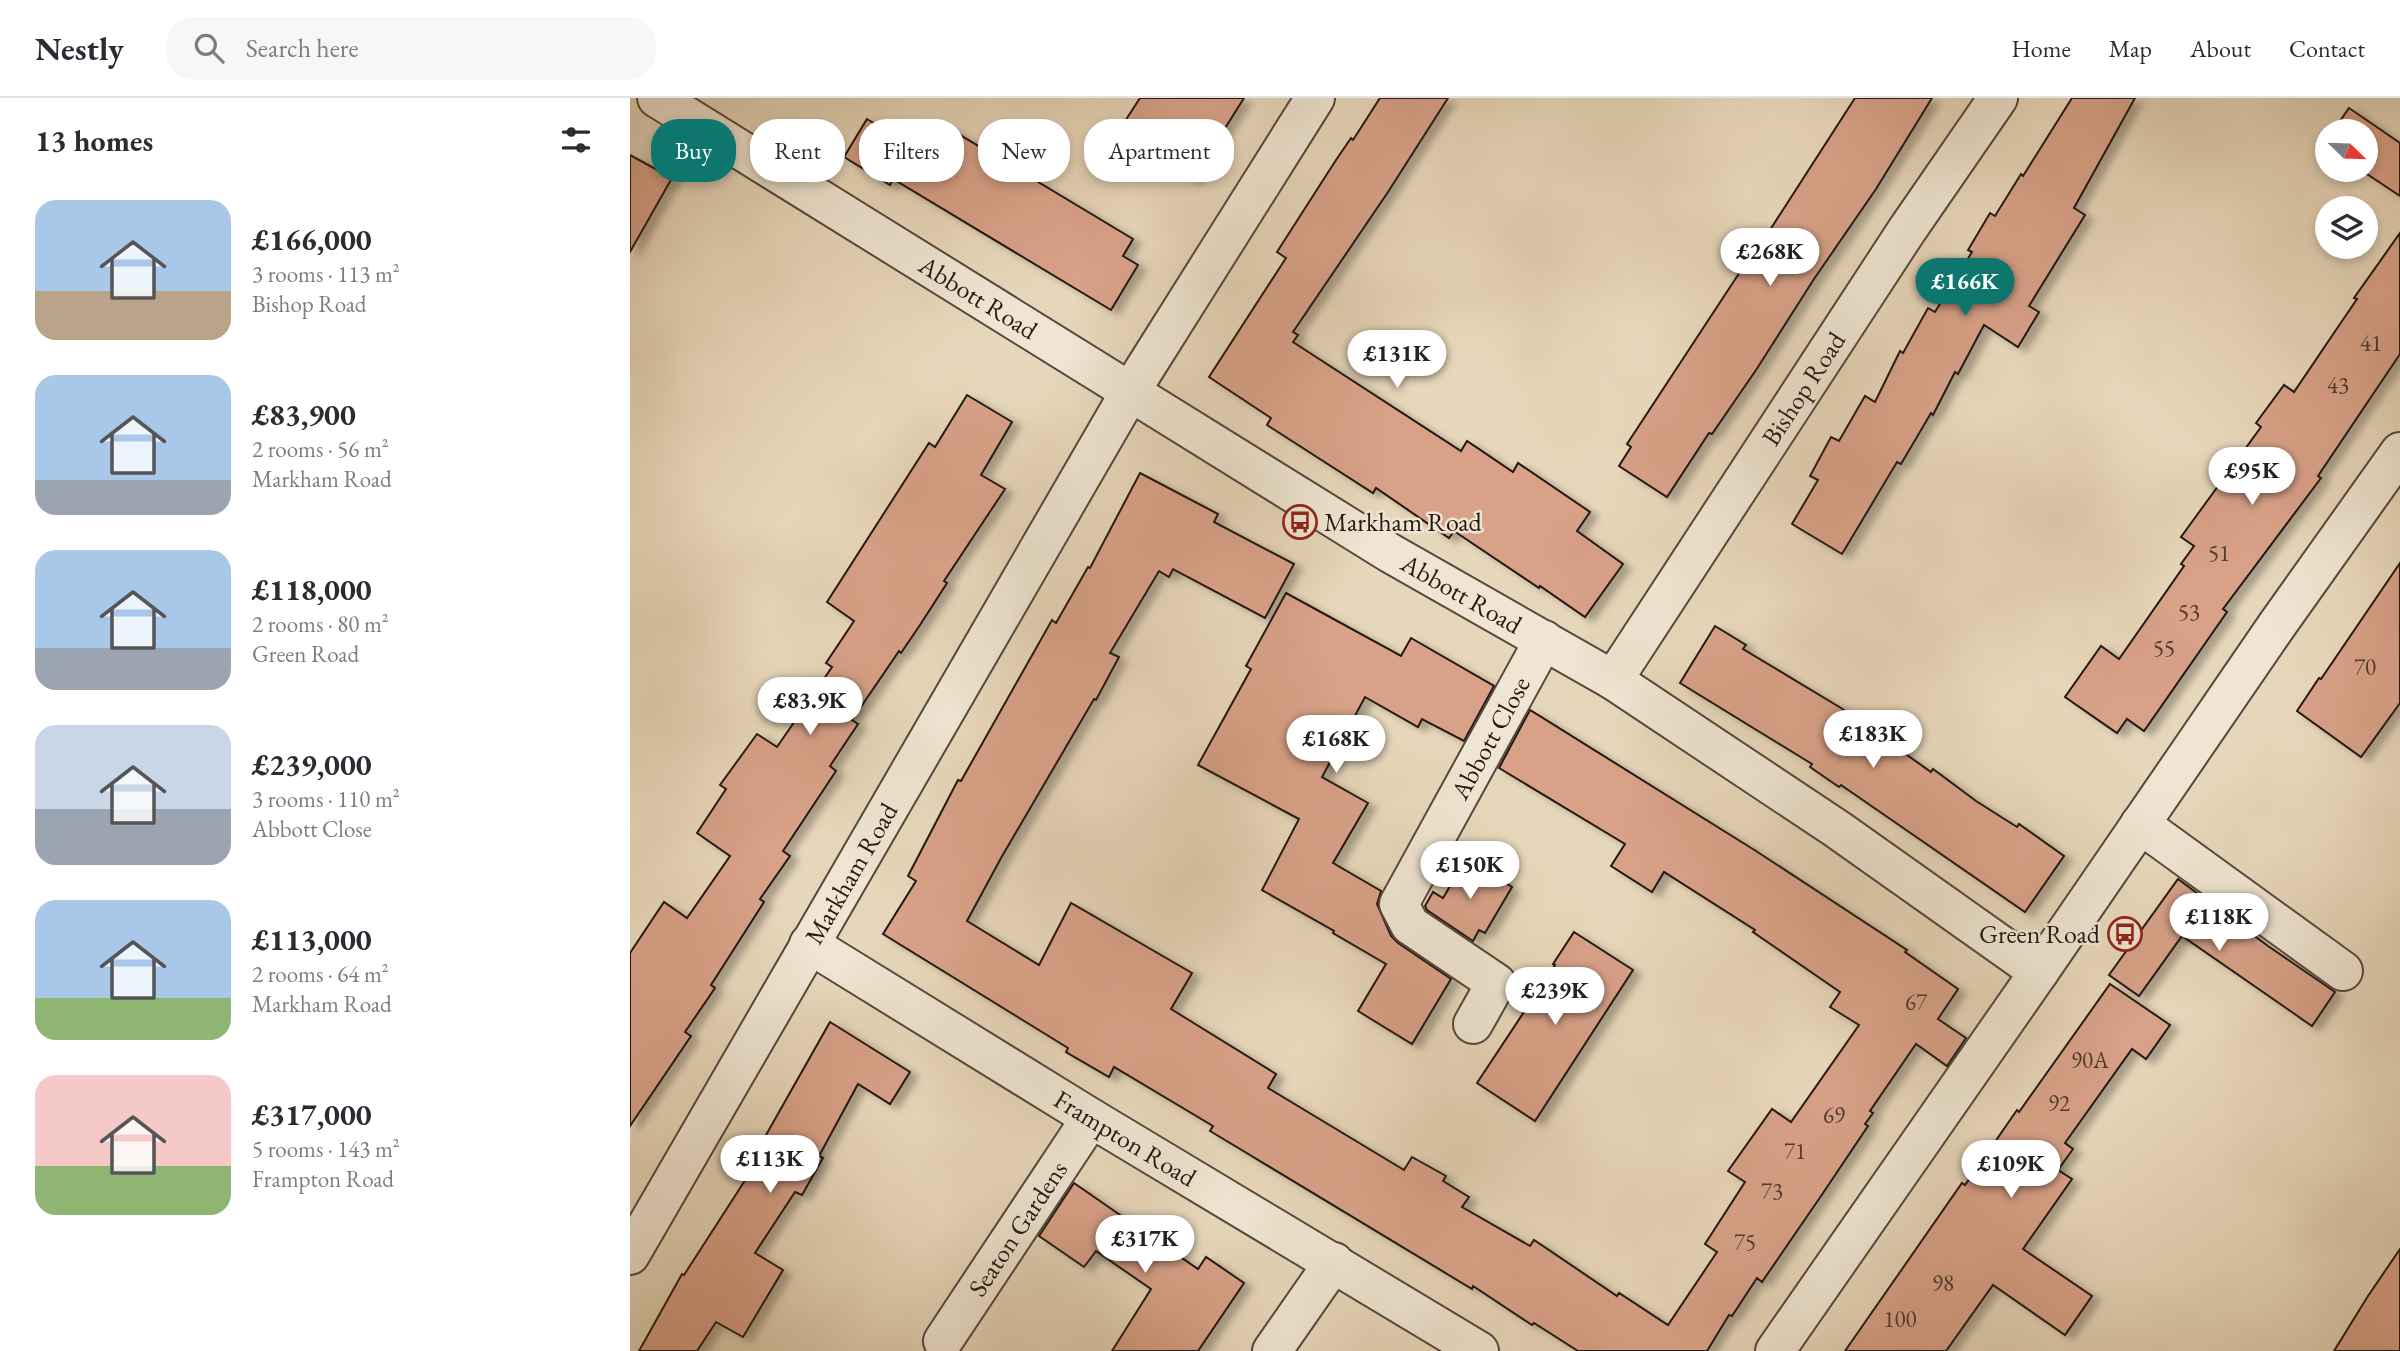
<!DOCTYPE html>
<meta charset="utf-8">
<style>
body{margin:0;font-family:"EB Garamond",serif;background:#f7f7f7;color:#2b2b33;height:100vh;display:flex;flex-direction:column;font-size:26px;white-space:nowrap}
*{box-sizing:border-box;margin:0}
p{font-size:23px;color:#7c7c81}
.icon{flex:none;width:38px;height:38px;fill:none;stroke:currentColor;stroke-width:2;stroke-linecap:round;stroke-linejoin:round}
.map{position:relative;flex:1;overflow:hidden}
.drawer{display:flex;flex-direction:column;background:#fff;width:630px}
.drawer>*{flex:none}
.guide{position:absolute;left:21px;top:21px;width:665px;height:63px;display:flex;gap:14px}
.needle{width:46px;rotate:113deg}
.buttons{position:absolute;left:1685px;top:21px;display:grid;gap:14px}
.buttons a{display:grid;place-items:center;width:63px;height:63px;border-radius:50%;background:#fff;box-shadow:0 4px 10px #0003;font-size:35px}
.price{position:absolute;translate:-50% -60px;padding:0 16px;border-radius:24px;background:#fff;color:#222;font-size:23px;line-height:46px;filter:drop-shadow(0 2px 4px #0008)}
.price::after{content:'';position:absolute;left:50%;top:42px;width:21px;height:16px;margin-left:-10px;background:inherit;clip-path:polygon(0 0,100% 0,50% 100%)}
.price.active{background:#0f766e;color:#fff}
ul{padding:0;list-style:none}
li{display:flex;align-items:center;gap:21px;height:175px;padding:0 35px}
li span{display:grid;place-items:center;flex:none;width:196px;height:140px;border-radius:21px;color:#555}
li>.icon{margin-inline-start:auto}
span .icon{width:84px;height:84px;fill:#fffc;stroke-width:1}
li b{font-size:30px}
h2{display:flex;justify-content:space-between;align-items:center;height:84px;padding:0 35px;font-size:30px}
.pill{padding:0 24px;border-radius:28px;background:#fff;box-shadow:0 4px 10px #0003;font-size:24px;line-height:63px}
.pill.active{background:#0f766e;color:#fff}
header{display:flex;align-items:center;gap:42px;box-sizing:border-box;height:98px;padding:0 35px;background:#fff;border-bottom:2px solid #e1e1e2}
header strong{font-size:33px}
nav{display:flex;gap:38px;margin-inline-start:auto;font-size:24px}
.search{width:490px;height:63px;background:#f7f7f7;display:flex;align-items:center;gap:18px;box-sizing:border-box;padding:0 24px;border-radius:28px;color:#7c7c81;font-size:26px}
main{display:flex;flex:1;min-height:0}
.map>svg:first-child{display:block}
</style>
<header>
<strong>Nestly</strong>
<div class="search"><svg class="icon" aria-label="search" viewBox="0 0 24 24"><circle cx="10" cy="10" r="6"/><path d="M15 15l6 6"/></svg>Search here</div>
<nav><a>Home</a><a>Map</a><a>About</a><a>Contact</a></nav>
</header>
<main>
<section class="drawer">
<h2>13 homes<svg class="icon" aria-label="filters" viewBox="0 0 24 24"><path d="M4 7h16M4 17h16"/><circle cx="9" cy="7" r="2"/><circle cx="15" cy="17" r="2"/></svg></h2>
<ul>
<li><span style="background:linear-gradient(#a9c7e8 65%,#b9a48a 0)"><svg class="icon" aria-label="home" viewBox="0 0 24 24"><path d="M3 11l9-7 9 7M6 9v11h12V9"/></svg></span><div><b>£166,000</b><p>3 rooms · 113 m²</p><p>Bishop Road</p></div></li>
<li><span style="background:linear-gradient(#a9c7e8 75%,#9aa5b1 0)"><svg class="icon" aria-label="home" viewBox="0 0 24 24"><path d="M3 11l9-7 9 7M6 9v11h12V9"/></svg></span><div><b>£83,900</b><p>2 rooms · 56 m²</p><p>Markham Road</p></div></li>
<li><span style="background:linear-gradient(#a9c7e8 70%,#9aa5b1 0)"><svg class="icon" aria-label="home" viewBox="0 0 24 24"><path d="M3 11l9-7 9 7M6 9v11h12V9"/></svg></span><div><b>£118,000</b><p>2 rooms · 80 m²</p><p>Green Road</p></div></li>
<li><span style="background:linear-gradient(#c9d6e8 60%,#9aa5b1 0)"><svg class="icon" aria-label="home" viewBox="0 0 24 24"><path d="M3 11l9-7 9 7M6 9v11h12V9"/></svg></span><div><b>£239,000</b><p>3 rooms · 110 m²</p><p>Abbott Close</p></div></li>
<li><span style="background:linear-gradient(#a9c7e8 70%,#8fb573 0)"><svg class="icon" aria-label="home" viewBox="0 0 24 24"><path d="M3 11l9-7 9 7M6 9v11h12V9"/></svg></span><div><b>£113,000</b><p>2 rooms · 64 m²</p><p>Markham Road</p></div></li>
<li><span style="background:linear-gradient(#f6c9c9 65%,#8fb573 0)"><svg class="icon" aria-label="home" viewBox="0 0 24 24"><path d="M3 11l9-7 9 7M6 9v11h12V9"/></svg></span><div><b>£317,000</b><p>5 rooms · 143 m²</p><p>Frampton Road</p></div></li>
</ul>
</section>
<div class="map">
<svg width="1770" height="1253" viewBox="0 0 1770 1253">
<defs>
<filter id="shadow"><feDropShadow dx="8" dy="4.5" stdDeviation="3.5" flood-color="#0004"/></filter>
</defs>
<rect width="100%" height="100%" fill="#e7d7ba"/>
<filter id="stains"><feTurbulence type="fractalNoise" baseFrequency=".00286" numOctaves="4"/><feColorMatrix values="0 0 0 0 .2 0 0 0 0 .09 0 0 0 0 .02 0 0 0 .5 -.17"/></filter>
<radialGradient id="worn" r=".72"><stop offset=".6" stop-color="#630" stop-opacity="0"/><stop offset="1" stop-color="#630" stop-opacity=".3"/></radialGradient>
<g fill="#d8a188" stroke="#231812" stroke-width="2" filter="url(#shadow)">
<polygon points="510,0 614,0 563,81 488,34"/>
<polygon points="750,0 818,0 758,94 663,234 668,237 663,244 831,353 837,343 883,374 888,365 960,414 947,433 993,466 955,519 910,488 909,490 824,433 819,440 746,390 743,395 637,327 641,320 579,279 656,160 647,154 706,62 721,40 723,42"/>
<polygon points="1225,0 1302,0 1246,91 1184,181 1126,272 1082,336 1079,335 1037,399 989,368 1001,349 997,346 1127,148 1129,149"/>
<polygon points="1442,0 1505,0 1444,110 1455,117 1399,208 1409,214 1388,249 1354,227 1328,276 1325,274 1303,317 1301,315 1271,366 1267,364 1212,456 1162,426 1188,382 1180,378 1201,339 1209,343 1235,298 1245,304 1270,253 1273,255 1298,210 1305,214 1342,154 1338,152 1360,115 1365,118 1391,76 1393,78"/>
<polygon points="1719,10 1770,45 1770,98 1731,72 1736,72 1736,33 1703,33"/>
<polygon points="237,21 294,56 302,43 310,48 320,31 503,141 493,158 508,167 481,212 263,81 260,87 214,59"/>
<polygon points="0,57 42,80 0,154"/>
<polygon points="1770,135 1770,256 1688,378 1691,380 1593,511 1597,514 1514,633 1497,621 1487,635 1435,599 1471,548 1489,561 1554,468 1551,466 1564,448 1551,439 1631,329 1626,325 1654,287 1664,294 1710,226 1727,201 1724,200"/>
<polygon points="337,297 382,324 351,377 375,391 314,483 317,485 290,527 271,555 269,553 222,622 228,626 200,668 206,673 153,753 160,758 130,801 134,804 81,887 85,890 55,934 61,938 0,1028 0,855 34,804 57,820 100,758 67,735 96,691 90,687 127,636 147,649 202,569 196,565 224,523 197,504 299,345 305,349"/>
<polygon points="510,375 588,416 584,424 664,466 635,520 543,471 539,479 529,473 480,555 489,559 466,602 464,601 371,760 337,823 409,867 441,805 562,875 541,911 646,976 638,990 774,1072 782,1059 816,1078 813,1083 839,1099 832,1109 900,1148 904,1142 987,1198 989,1195 1038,1227 1087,1154 1075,1146 1115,1084 1098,1073 1142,1011 1161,1024 1229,927 1200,909 1210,894 1123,834 1125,832 1034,774 1022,794 981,768 995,746 869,670 900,612 1126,753 1277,852 1275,854 1328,891 1308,921 1336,940 1317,968 1286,946 1240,1013 1243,1015 1235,1026 1238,1028 1191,1098 1132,1184 1127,1180 1102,1218 1099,1217 1077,1253 948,1253 904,1225 902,1227 843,1188 842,1191 615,1054 580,1033 583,1028 484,969 479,979 436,954 438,950 253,836 286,783 278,778 328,682 331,683 422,522 426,525 458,469 460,470"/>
<polygon points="1770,465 1770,605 1731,659 1667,613 1689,580 1691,581"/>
<polygon points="656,495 771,558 781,540 864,588 834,643 792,621 788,629 735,599 692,679 738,705 703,765 751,793 747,806 761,838 768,845 821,881 782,946 728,913 756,866 703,835 704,833 632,792 669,721 568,667 621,571 616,568"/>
<polygon points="1085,528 1116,547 1113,551 1211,610 1301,674 1303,671 1346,703 1387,729 1389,726 1434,758 1395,814 1211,687 1209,689 1180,669 1182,666 1050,585"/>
<polygon points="836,761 882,789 855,835 849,832 843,843 797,812 795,808 803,794 813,800"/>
<polygon points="1548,781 1638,848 1705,894 1682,928 1552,838 1509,898 1479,877"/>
<polygon points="944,834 1003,872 905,1023 847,985 925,867 923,866"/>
<polygon points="1480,886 1540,927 1516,961 1502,951 1435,1045 1443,1051 1428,1072 1442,1081 1393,1151 1462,1198 1435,1237 1363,1187 1316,1253 1215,1253 1332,1085 1335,1087 1387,1012 1389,1014"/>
<polygon points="200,924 280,974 260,1006 228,986 189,1058 193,1060 172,1097 165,1094 125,1155 153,1172 113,1239 86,1224 67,1253 9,1253 52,1176 54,1177 123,1070 119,1067"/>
<polygon points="444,1085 568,1171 576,1159 614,1185 568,1253 482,1253 521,1191 466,1153 454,1169 409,1138"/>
<polygon points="1770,1151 1770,1253 1704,1253 1738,1198"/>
</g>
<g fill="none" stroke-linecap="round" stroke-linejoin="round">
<g stroke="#54483c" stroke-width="42">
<g id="minor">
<path id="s1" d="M 27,0 L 760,455 L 983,582 L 1207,731 L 1409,874"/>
<path id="s2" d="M 983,582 L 1277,132 L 1368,0"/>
<polyline points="1510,726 1713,873"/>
<path id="s3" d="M 179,846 L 461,1020 L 849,1253"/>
<path id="s4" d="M 843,926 L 866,885 L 780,827 L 769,806 L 914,542"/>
<path id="s5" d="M 0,1157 L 500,294 L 685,0"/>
<path id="s6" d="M 313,1243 L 461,1020"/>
<polyline points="642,1253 704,1164"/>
<polyline points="1145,1253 1409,874 1647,527 1770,354"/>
</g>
</g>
<use href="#minor" stroke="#efe5d2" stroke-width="38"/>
</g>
<defs>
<g id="bus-ring" transform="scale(1.75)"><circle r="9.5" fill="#efe5d2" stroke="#8f2418" stroke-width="1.5"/><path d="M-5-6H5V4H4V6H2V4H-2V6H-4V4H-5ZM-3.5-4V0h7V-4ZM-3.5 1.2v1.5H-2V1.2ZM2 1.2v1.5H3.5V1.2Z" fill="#8f2418"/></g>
</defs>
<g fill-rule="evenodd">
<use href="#bus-ring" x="670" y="424"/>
<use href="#bus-ring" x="1495" y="836"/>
</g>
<g text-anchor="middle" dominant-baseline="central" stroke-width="5" stroke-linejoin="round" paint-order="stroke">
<g font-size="23" fill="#503a30">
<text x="1741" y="245">41</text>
<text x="1708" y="287">43</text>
<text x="1589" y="455">51</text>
<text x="1559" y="514">53</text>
<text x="1534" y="550">55</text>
<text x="1735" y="569">70</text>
<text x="1286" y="904">67</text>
<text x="1460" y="962">90A</text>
<text x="1429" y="1005">92</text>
<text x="1204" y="1017">69</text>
<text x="1165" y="1053">71</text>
<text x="1142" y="1093">73</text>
<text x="1115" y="1144">75</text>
<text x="1313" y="1185">98</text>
<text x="1270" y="1221">100</text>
</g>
<g font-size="26" fill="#231812" stroke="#efe5d2">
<text stroke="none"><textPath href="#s1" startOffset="378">Abbott Road</textPath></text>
<text stroke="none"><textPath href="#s2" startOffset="348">Bishop Road</textPath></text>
<text stroke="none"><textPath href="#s1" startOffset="945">Abbott Road</textPath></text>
<text stroke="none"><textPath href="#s4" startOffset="364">Abbott Close</textPath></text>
<text stroke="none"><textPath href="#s5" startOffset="441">Markham Road</textPath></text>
<text stroke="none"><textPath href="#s3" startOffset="371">Frampton Road</textPath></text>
<text stroke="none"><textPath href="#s6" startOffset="135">Seaton Gardens</textPath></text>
</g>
<g font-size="26" fill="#231812" stroke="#efe5d2" text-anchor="start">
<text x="694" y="424">Markham Road</text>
<text x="1470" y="836" text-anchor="end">Green Road</text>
</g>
</g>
<rect width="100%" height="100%" filter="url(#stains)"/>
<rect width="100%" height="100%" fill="url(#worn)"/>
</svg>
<div class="buttons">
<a><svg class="needle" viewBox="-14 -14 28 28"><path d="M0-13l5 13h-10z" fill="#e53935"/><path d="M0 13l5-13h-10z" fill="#7c7c81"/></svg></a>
<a><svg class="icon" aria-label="layers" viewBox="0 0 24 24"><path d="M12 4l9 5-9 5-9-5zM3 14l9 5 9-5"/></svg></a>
</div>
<b class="price" style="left:1140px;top:190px">£268K</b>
<b class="price active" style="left:1335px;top:220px">£166K</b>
<b class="price" style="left:767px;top:292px">£131K</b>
<b class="price" style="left:1622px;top:409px">£95K</b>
<b class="price" style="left:180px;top:639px">£83.9K</b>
<b class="price" style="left:1243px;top:672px">£183K</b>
<b class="price" style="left:706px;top:677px">£168K</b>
<b class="price" style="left:840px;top:803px">£150K</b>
<b class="price" style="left:1589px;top:855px">£118K</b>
<b class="price" style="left:925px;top:929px">£239K</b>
<b class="price" style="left:140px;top:1097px">£113K</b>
<b class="price" style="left:1381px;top:1102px">£109K</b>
<b class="price" style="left:515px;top:1177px">£317K</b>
<div class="guide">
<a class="pill active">Buy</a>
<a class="pill">Rent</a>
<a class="pill">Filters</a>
<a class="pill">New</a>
<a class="pill">Apartment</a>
</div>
</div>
</main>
